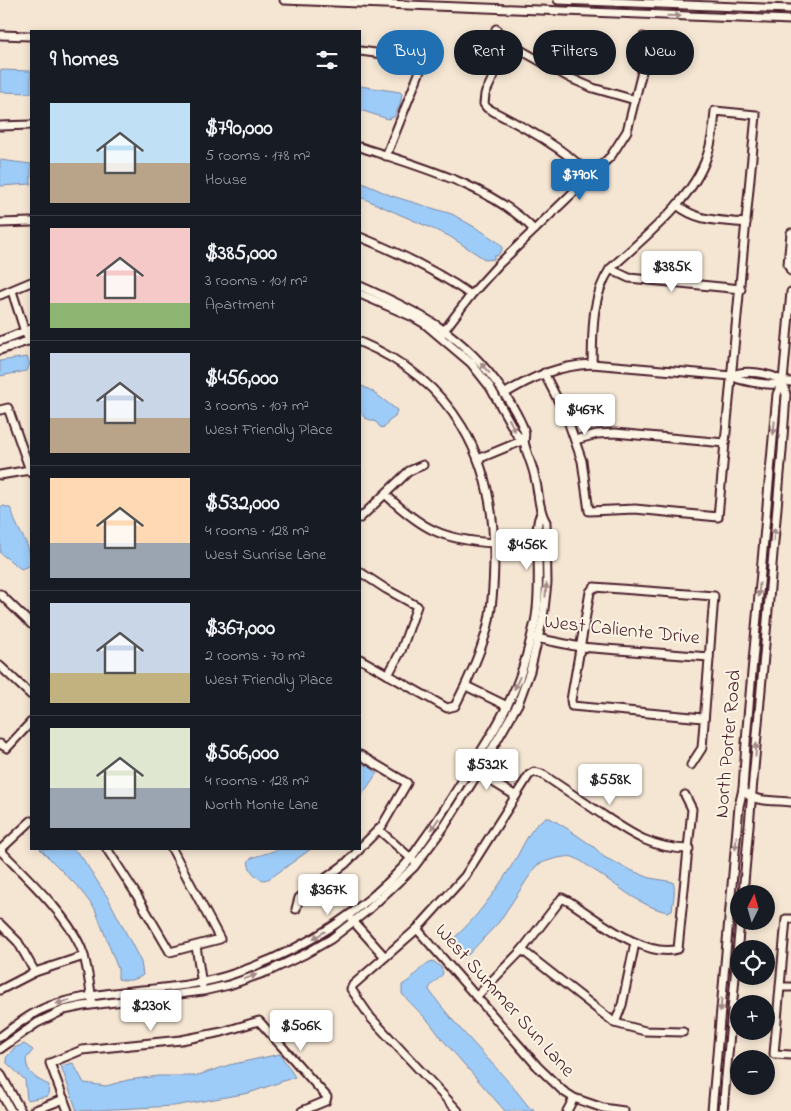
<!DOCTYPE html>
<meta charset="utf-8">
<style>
body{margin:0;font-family:"Indie Flower",sans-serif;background:#20242c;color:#f1f3f6;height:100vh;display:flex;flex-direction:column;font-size:19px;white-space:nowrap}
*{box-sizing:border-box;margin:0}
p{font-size:16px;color:#9ea1a6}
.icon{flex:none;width:28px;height:28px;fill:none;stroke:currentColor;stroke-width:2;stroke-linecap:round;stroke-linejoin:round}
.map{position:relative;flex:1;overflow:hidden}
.sheet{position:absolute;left:30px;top:30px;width:331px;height:820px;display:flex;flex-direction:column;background:#171b24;border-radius:0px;box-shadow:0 2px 8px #0003}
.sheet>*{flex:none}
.guide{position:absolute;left:376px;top:30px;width:339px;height:45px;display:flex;gap:10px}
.needle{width:32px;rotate:5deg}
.tools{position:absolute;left:730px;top:885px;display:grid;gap:10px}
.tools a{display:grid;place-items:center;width:45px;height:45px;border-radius:50%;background:#171b24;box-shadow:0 2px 8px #0003;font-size:25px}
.price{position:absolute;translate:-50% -42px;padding:0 11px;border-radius:5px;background:#fff;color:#222;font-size:16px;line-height:32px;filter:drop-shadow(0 1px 2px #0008)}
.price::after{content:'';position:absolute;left:50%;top:30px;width:15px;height:11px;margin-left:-8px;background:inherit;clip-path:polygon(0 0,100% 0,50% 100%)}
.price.current{background:#1f6fb2;color:#fff}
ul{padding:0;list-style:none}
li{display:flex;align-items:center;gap:15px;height:125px;padding:0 20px}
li+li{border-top:1px solid #363941}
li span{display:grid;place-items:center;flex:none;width:140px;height:100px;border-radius:0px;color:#555}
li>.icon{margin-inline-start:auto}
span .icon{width:60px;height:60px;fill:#fffc;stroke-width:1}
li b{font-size:21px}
h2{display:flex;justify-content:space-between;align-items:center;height:60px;padding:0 20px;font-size:21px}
.chip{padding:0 18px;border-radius:22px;background:#171b24;box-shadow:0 2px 8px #0003;font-size:18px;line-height:45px}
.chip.current{background:#1f6fb2;color:#fff}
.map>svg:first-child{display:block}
</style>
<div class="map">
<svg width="791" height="1111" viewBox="0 0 791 1111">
<rect width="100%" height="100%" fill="#f5e6d3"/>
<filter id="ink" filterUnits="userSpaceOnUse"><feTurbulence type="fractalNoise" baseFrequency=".02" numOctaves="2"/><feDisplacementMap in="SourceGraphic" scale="10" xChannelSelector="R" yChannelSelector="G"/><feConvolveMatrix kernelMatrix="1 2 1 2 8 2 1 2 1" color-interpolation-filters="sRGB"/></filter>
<g filter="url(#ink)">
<g fill="#9dccf8" stroke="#7c87a6">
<polygon points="0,70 31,71 31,93 0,92"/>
<polygon points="360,86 400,92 402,94 400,105 394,117 388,119 360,110"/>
<polygon points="0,160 31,164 31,184 0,186"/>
<polygon points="360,182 392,196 452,214 483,232 499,243 502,246 502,250 497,256 494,256 494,259 486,260 449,236 360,197"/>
<polygon points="27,357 30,364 27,371 0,376 0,361"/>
<polygon points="360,385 372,391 397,410 395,417 389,421 384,428 380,427 376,422 365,418 360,412"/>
<path d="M 4,506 L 10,508 C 14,513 13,518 16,523 C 23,539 31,546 31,565 L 21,569 L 0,553 L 0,507 Z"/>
<polygon points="361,765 367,765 377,773 360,798 360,767"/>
<path d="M 545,818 L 550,818 L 568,829 L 594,847 L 604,857 L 628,869 L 650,878 L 673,882 C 676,890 673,901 672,910 L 667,912 C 643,907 620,888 600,874 C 591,869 583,861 573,857 C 566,855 543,861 536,866 L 499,922 L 466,957 L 460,957 L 451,947 L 451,941 C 476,919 495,892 512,865 C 522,850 529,827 545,818 Z"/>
<path d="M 40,849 L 73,849 L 81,856 L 108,898 L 141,962 L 143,975 C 135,981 127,981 118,979 L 118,969 L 95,909 L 78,887 Z"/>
<path d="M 278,849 L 311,849 L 272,877 C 268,879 265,881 260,879 C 255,877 246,866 249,860 C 250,857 271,853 278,849 Z"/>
<path d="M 433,961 L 441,967 L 443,973 C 440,980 430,983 429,990 C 459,1032 498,1066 529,1107 L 535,1111 L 505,1111 L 442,1039 L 430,1023 L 402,994 L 402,985 C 414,979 422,963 433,961 Z"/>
<path d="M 24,1044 L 33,1050 L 26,1059 C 27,1074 36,1079 49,1085 L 48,1096 L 27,1100 L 25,1080 L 7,1063 L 6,1058 L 14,1048 Z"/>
<polygon points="280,1054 295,1077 249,1093 174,1106 77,1111 61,1066 73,1063 84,1083 106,1086 128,1080 158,1076 195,1076 229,1065"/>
</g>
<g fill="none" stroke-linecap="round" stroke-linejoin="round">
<g stroke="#4a1f2b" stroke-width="11">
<g id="minor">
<polyline points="284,0 791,20"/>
<polyline points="558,0 791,9"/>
<polyline points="496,29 507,48"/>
<polyline points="0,35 31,36"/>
<path d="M 507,48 L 485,94 L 484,104 L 487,108 C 523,127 562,146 591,176"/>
<polyline points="507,48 512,46 517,48 570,78 593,88 635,100"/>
<path d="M 360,51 L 414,58 C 420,61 421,64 420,71 L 386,156"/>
<polyline points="0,126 31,125"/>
<path d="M 360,147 C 415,165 495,187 534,230"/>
<path d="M 677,205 C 698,222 720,220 746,223"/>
<polyline points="0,223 31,222"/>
<polyline points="791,233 788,264 791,271"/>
<path d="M 360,237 C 399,253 437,271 471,295"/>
<polyline points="610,269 629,278 741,289"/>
<polyline points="12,291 25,332 30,341"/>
<polyline points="360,294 413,317 425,324 471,363 490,387 517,435 524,440"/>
<polyline points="0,295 31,282"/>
<polyline points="440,336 471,295 499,264 611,156 627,131 647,52 646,44 643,37"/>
<polyline points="0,341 31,329"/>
<path d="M 360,342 C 453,381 494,457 494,555 C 494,581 493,608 486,633 C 478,659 467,683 455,706 L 447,708 L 360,659"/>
<polyline points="0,350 31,340"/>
<path d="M 544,373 L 567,418 L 582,461 L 589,511 L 635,509 L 718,517 L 756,115 L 715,111 C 714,126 712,142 707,156 C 693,200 643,238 610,269 C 591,298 593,330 592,364"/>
<path d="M 732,376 C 744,368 771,374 783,381"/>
<path d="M 504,394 C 534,376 557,366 592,364 L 732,376 C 739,381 766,385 775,384 C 781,383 785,381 791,382"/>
<polyline points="0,410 8,408 31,473"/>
<polyline points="575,440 597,434 615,433 725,443"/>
<polyline points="478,459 524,440"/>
<polyline points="0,475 30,470"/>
<path d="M 385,494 C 422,529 442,540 494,543"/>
<polyline points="360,518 409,471 423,465"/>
<polyline points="360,572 386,589 417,606 401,651 388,675"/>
<polyline points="0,594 31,624"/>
<polyline points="536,638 580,647 709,657"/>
<polyline points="0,666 31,695"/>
<polyline points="466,686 507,706"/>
<polyline points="0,744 7,748 31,722"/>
<polyline points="360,755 407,783 382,826 360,848"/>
<polyline points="691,765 702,748 714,596 594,587 590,592 571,700 572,706 703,718"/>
<polyline points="475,771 516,796"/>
<path d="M 743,789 C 749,803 777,800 791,802"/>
<polyline points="379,830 414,861"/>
<polyline points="107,849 136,894 170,952 220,939 172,849"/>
<path d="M 0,850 C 26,877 71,918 83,953 C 88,968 89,983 92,999"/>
<polyline points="0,850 31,821"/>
<polyline points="743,894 782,451 786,395 783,381 791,292"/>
<polyline points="296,909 299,898 345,864 360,849"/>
<polyline points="791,919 786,919 774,1054 791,1055"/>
<polyline points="352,920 385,957"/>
<polyline points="0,924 18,942 35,972"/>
<polyline points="417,929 538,1067 563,1091 574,1098 603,1108 624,1111"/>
<polyline points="196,946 202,985"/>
<polyline points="522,950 615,1023 645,1031 683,1032"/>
<polyline points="781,987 791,987"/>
<polyline points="0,990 35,972 84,956"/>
<path d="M 477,996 L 522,950 L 562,898 L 570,902 C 597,919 645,959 678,949 L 692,809 L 685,795"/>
<polyline points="615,1023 622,1005 635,943"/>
<path d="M 0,1037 C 15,1026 32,1012 50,1006 C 110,986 177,994 236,973 C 300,951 359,915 405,865 C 411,859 415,852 420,845 C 436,823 450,801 464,778 C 486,744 511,706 523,667 C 528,652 531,637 535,622 C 540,599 538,573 538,550 C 538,538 535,525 541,513"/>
<path d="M 0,1049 L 37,1023 L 64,1010 L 83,1006 L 203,991 L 229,985 L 269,971 L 305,954 L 331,939 L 368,910 L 414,867 L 444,827 L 478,773 L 518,704 L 530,671 L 543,618 L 547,583 L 546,522 C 538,509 539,493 535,478 C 533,466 526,453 524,441 C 524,437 526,434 524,430 C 519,416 510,402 502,390 C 463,334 421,313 360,286"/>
<polyline points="0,1073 21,1111"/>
<polyline points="0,1091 11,1111"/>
<polyline points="33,1111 64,1099"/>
<polyline points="68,1111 50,1063 82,1050 181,1040 222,1032 259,1021 327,1097 326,1101 302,1111"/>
<path d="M 458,1111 L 371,1018 L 351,989 L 353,985 L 417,929 L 465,876 L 529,775 L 534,772 L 542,774 C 560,786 578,798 597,811 C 627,831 650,849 689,849"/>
<polyline points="567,1111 574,1098"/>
<polyline points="712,1111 739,806 743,789 747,728 777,394 783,381"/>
<polyline points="723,1111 740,921"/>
</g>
</g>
<use href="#minor" stroke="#fcf5e5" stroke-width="7"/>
</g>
<defs><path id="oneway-solid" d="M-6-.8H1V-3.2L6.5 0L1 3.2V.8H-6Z" transform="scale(1.25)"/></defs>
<g fill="#a38a88">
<use href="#oneway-solid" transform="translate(674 16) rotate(2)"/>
<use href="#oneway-solid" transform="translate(485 368) rotate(-131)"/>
<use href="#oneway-solid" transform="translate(512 425) rotate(64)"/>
<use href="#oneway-solid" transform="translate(774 428) rotate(95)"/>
<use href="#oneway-solid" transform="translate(774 535) rotate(-85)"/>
<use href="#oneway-solid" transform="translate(546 590) rotate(-85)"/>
<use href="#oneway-solid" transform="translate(759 590) rotate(95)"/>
<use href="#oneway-solid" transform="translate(517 683) rotate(113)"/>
<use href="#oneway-solid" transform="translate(756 750) rotate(-85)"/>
<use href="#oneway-solid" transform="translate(435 824) rotate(124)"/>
<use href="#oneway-solid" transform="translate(736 843) rotate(95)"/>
<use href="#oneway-solid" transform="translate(319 935) rotate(149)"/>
<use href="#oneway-solid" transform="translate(250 977) rotate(-20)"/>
<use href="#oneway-solid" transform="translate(63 1002) rotate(166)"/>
<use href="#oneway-solid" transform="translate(721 1005) rotate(95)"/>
</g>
</g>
<g text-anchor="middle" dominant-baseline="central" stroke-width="4" stroke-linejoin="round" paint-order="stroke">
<g font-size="20" fill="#4a1f2b" stroke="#fcf5e5">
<text transform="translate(622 631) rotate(6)">West Caliente Drive</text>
<text transform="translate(729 744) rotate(-85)">North Porter Road</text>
<text transform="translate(504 1001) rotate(48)">West Summer Sun Lane</text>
</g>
</g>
</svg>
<div class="tools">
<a><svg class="needle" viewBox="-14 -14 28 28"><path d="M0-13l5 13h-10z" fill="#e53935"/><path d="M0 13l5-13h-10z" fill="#9ea1a6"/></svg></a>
<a><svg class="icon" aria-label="locate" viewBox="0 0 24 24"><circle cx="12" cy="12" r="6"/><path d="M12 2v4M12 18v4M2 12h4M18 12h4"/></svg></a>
<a>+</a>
<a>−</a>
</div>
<b class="price current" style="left:580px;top:201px">$790K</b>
<b class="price" style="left:672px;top:293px">$385K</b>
<b class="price" style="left:585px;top:436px">$467K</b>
<b class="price" style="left:527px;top:571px">$456K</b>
<b class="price" style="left:487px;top:791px">$532K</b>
<b class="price" style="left:610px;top:806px">$558K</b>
<b class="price" style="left:328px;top:916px">$367K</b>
<b class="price" style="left:151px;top:1032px">$230K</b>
<b class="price" style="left:301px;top:1052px">$506K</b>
<div class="guide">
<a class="chip current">Buy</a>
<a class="chip">Rent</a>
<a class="chip">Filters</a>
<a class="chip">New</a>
</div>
<section class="sheet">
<h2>9 homes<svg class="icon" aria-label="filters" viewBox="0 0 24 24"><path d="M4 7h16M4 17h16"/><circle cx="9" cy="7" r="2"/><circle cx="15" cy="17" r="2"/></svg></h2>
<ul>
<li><span style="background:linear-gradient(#bfe0f5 60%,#b9a48a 0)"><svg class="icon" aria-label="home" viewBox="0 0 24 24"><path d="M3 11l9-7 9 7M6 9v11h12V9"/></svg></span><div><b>$790,000</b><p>5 rooms · 178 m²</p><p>House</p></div></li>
<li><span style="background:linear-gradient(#f6c9c9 75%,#8fb573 0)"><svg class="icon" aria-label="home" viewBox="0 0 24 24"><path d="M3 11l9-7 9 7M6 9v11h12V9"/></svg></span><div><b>$385,000</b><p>3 rooms · 101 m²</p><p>Apartment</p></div></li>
<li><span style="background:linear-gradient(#c9d6e8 65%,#b9a48a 0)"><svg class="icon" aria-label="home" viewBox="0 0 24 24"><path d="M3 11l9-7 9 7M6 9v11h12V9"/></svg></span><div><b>$456,000</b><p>3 rooms · 107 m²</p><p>West Friendly Place</p></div></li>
<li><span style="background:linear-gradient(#ffd9b3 65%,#9aa5b1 0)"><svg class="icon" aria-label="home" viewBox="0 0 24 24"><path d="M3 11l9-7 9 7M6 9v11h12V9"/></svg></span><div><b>$532,000</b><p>4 rooms · 128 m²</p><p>West Sunrise Lane</p></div></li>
<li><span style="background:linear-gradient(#c9d6e8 70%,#c2b280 0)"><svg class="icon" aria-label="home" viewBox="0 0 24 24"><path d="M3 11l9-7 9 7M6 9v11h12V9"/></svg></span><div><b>$367,000</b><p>2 rooms · 70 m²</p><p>West Friendly Place</p></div></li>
<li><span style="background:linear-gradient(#dfe7d0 60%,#9aa5b1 0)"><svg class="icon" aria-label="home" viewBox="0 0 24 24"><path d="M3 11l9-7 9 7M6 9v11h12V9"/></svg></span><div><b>$506,000</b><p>4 rooms · 128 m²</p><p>North Monte Lane</p></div></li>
</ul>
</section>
</div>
